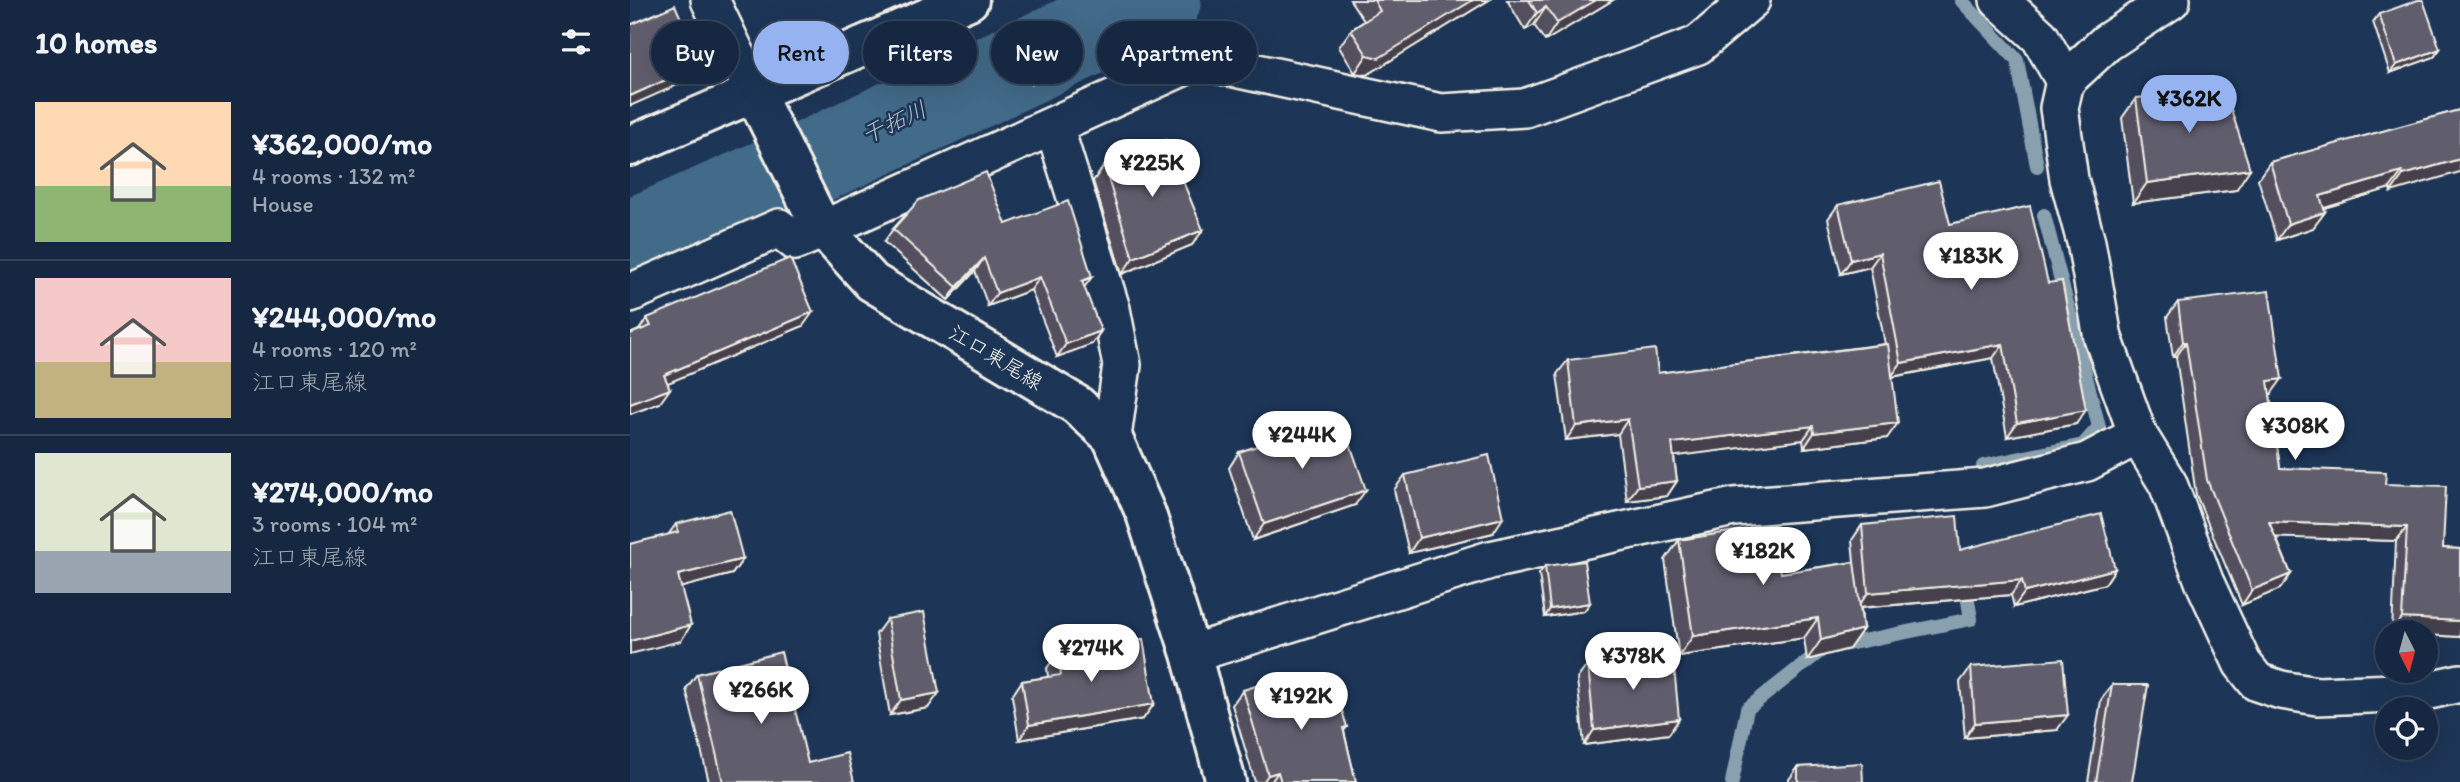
<!DOCTYPE html>
<meta charset="utf-8">
<style>
body{margin:0;font-family:Itim,"Klee One",sans-serif;background:#23344c;color:#f1f3f6;height:100vh;display:flex;flex-direction:column;font-size:26px;white-space:nowrap}
*{box-sizing:border-box;margin:0}
p{font-size:23px;color:#9ea6b1}
.icon{flex:none;width:38px;height:38px;fill:none;stroke:currentColor;stroke-width:2;stroke-linecap:round;stroke-linejoin:round}
.map{position:relative;flex:1;overflow:hidden}
.drawer{display:flex;flex-direction:column;background:#162841;width:630px}
.drawer>*{flex:none}
.guide{position:absolute;left:21px;top:21px;width:665px;height:63px;display:flex;gap:14px}
.needle{width:46px;rotate:174deg}
.buttons{position:absolute;left:1745px;top:620px;display:grid;gap:14px}
.buttons a{display:grid;place-items:center;width:63px;height:63px;border-radius:50%;background:#162841;box-shadow:0 7px 28px #0002,0 0 0 2px #35445a;font-size:35px}
.price{position:absolute;translate:-50% -60px;padding:0 16px;border-radius:24px;background:#fff;color:#222;font-size:23px;line-height:46px;filter:drop-shadow(0 2px 4px #0008)}
.price::after{content:'';position:absolute;left:50%;top:42px;width:21px;height:16px;margin-left:-10px;background:inherit;clip-path:polygon(0 0,100% 0,50% 100%)}
.price.active{background:#95b2f1;color:#111}
ul{padding:0;list-style:none}
li{display:flex;align-items:center;gap:21px;height:175px;padding:0 35px}
li+li{border-top:2px solid #35445a}
li span{display:grid;place-items:center;flex:none;width:196px;height:140px;border-radius:0px;color:#555}
li>.icon{margin-inline-start:auto}
span .icon{width:84px;height:84px;fill:#fffc;stroke-width:1}
li b{font-size:30px}
h2{display:flex;justify-content:space-between;align-items:center;height:84px;padding:0 35px;font-size:30px}
.chip{padding:0 24px;border-radius:32px;background:#162841;box-shadow:0 7px 28px #0002,0 0 0 2px #35445a;font-size:24px;line-height:63px}
.chip.active{background:#95b2f1;color:#111}
main{display:flex;flex:1;min-height:0}
.map>svg:first-child{display:block}
</style>
<main>
<section class="drawer">
<h2>10 homes<svg class="icon" aria-label="filters" viewBox="0 0 24 24"><path d="M4 7h16M4 17h16"/><circle cx="9" cy="7" r="2"/><circle cx="15" cy="17" r="2"/></svg></h2>
<ul>
<li><span style="background:linear-gradient(#ffd9b3 60%,#8fb573 0)"><svg class="icon" aria-label="home" viewBox="0 0 24 24"><path d="M3 11l9-7 9 7M6 9v11h12V9"/></svg></span><div><b>¥362,000/mo</b><p>4 rooms · 132 m²</p><p>House</p></div></li>
<li><span style="background:linear-gradient(#f6c9c9 60%,#c2b280 0)"><svg class="icon" aria-label="home" viewBox="0 0 24 24"><path d="M3 11l9-7 9 7M6 9v11h12V9"/></svg></span><div><b>¥244,000/mo</b><p>4 rooms · 120 m²</p><p>江口東尾線</p></div></li>
<li><span style="background:linear-gradient(#dfe7d0 70%,#9aa5b1 0)"><svg class="icon" aria-label="home" viewBox="0 0 24 24"><path d="M3 11l9-7 9 7M6 9v11h12V9"/></svg></span><div><b>¥274,000/mo</b><p>3 rooms · 104 m²</p><p>江口東尾線</p></div></li>
</ul>
</section>
<div class="map">
<svg width="1830" height="782" viewBox="0 0 1830 782">
<rect width="100%" height="100%" fill="#1d3557"/>
<filter id="ink" filterUnits="userSpaceOnUse"><feTurbulence type="fractalNoise" baseFrequency=".0143" numOctaves="2"/><feDisplacementMap in="SourceGraphic" scale="14" xChannelSelector="R" yChannelSelector="G"/><feConvolveMatrix kernelMatrix="1 2 1 2 8 2 1 2 1" color-interpolation-filters="sRGB"/></filter>
<g filter="url(#ink)">
<g fill="none" stroke-linecap="round" stroke-linejoin="round">
<g stroke="#89a0af" stroke-width="14">
<polyline points="1331,0 1387,60 1407,166"/>
<polyline points="1353,466 1453,445 1469,427 1414,215"/>
<polyline points="1102,782 1117,709 1193,649 1341,619 1335,583"/>
</g>
<polyline stroke="#426a89" stroke-width="86" points="0,243 142,181 528,0"/>
<g stroke="#f4f1e8" stroke-width="42">
<g id="street">
<polyline points="80,0 124,92"/>
<polyline points="1369,0 1410,37 1435,81"/>
<polyline points="1541,0 1476,43 1435,81 1429,108 1439,179 1456,242 1473,338 1508,435 1538,484 1574,581 1612,663 1627,682 1651,690 1687,696 1791,692 1830,683"/>
<polyline points="424,126 481,309 492,365 482,437"/>
<polyline points="0,293 149,228 165,241 194,229 568,60 811,113 895,108 1068,45 1121,0"/>
<polyline points="561,654 860,560 1104,507 1355,488 1457,462 1508,435"/>
</g>
</g>
<g stroke="#f4f1e8" stroke-width="44">
<g id="secondary">
<polyline points="124,92 186,217 194,229 242,282 447,405 482,437 516,514 561,654 596,782"/>
<polyline points="0,146 339,0"/>
</g>
</g>
<polyline stroke="#f4f1e8" stroke-width="4.5" stroke-dasharray="2 5" stroke-linecap="butt" points="373,27 405,88"/>
<use href="#street" stroke="#1d3557" stroke-width="37"/>
<use href="#secondary" stroke="#1d3557" stroke-width="38"/>
</g>
<g fill="#53505e" stroke="#f4f1e8" stroke-width="2">
<polygon points="720,0 859,0 737,75 725,73 709,47 721,30 734,21"/>
<polygon points="877,0 983,0 915,41 904,25 895,30"/>
<polygon points="1749,14 1810,49 1804,57 1760,73 1743,22"/>
<polygon points="1506,98 1606,190 1503,203 1492,118"/>
<polygon points="1829,110 1761,192 1760,188 1694,208 1695,212 1683,228 1647,240 1628,179 1640,162"/>
<polygon points="474,166 573,230 562,245 492,274 463,181"/>
<polygon points="1208,205 1320,224 1446,424 1377,437 1363,358 1262,377 1257,438 1174,448 1173,440 1044,456 1047,481 1037,496 997,501 988,434 936,440 927,374 938,360 1028,373 1255,344 1240,267 1211,274 1198,219"/>
<polygon points="376,224 454,288 471,331 462,344 427,357 401,290 358,306 345,271 318,300 254,242 263,229"/>
<polygon points="1548,302 1641,394 1640,394 1650,468 1755,484 1813,548 1830,549 1830,637 1796,635 1796,632 1762,632 1766,541 1646,537 1661,574 1650,589 1612,605 1566,495 1546,357 1543,357 1537,317"/>
<polygon points="17,318 173,326 37,383 30,403 0,414 0,334 9,330"/>
<polygon points="609,452 725,505 623,540 599,468"/>
<polygon points="775,475 863,533 779,553 764,490"/>
<polygon points="46,524 113,559 102,574 51,587 51,641 38,535"/>
<polygon points="1232,525 1330,550 1485,569 1475,584 1384,607 1381,595 1231,608 1233,629 1219,649 1177,660 1174,638 1049,656 1035,560 1049,540 1151,573 1224,562 1222,540"/>
<polygon points="915,566 960,603 954,611 915,617 909,574"/>
<polygon points="257,619 298,708 260,715 246,634"/>
<polygon points="428,653 524,704 513,719 389,740 382,696 392,681 418,677 417,668"/>
<polygon points="958,664 1049,719 1039,734 954,745 947,679"/>
<polygon points="1341,667 1427,730 1335,738 1330,682"/>
<polygon points="67,674 178,763 224,782 79,782 56,689"/>
<polygon points="1482,685 1502,782 1458,782 1471,700"/>
<polygon points="613,690 660,691 717,727 714,731 726,782 625,782 602,705"/>
<polygon points="1168,767 1233,782 1157,782"/>
</g>
<g fill="#44414c" stroke="#f4f1e8" stroke-width="2">
<polygon points="843,0 859,0 737,75 725,73 737,55"/>
<polygon points="966,0 983,0 915,41 927,23"/>
<polygon points="916,7 904,25 895,30 907,13"/>
<polygon points="1810,49 1804,57 1760,73 1766,65"/>
<polygon points="71,64 61,79 0,106 0,96"/>
<polygon points="1830,159 1830,172 1761,192 1773,175"/>
<polygon points="1620,169 1606,190 1503,203 1517,183"/>
<polygon points="1772,172 1760,188 1678,213 1690,196"/>
<polygon points="1695,212 1683,228 1647,240 1658,224"/>
<polygon points="573,230 562,245 492,274 503,258"/>
<polygon points="1250,253 1240,267 1211,274 1221,260"/>
<polygon points="354,258 345,271 318,300 327,287"/>
<polygon points="410,277 401,290 358,306 367,293"/>
<polygon points="462,277 453,289 452,281"/>
<polygon points="183,312 173,326 24,389 34,375"/>
<polygon points="471,331 462,344 427,357 436,344"/>
<polygon points="1553,342 1556,342 1546,357 1543,357"/>
<polygon points="1373,344 1363,358 1261,377 1271,363"/>
<polygon points="1652,379 1641,394 1628,396 1638,381"/>
<polygon points="40,389 30,403 0,414 0,404"/>
<polygon points="1456,410 1446,424 1377,437 1387,423"/>
<polygon points="998,419 988,434 936,440 946,426"/>
<polygon points="1268,423 1257,438 1174,448 1184,433"/>
<polygon points="1183,426 1173,440 1032,458 1042,443"/>
<polygon points="1047,481 1037,496 997,501 1008,486"/>
<polygon points="736,490 725,505 623,540 634,524"/>
<polygon points="873,518 863,533 779,553 789,538"/>
<polygon points="1639,522 1777,527 1766,541 1629,537"/>
<polygon points="113,559 102,574 38,591 48,575"/>
<polygon points="1485,569 1475,584 1384,607 1395,592"/>
<polygon points="1661,574 1650,589 1612,605 1622,590"/>
<polygon points="1392,580 1381,595 1227,608 1238,593"/>
<polygon points="960,603 954,611 915,617 920,609"/>
<polygon points="1188,618 1174,638 1049,656 1063,636"/>
<polygon points="1772,618 1830,621 1830,637 1796,635 1796,632 1763,632"/>
<polygon points="61,625 51,641 0,654 0,641"/>
<polygon points="1233,629 1219,649 1177,660 1191,640"/>
<polygon points="309,693 298,708 260,715 271,700"/>
<polygon points="524,704 513,719 389,740 399,725"/>
<polygon points="1438,715 1427,730 1335,738 1345,723"/>
<polygon points="1049,719 1039,734 954,745 964,730"/>
<polygon points="648,772 641,782 633,782 638,775"/>
</g>
<g fill="#615d6d" stroke="#f4f1e8" stroke-width="2">
<polygon points="744,0 843,0 749,58 737,55 721,30 750,11"/>
<polygon points="899,0 966,0 927,23 916,7 907,13"/>
<polygon points="1788,0 1793,0 1810,49 1766,65 1749,14"/>
<polygon points="45,5 71,64 0,96 0,25"/>
<polygon points="1594,87 1620,169 1517,183 1506,98"/>
<polygon points="1829,110 1830,114 1830,159 1773,175 1772,172 1690,196 1695,212 1658,224 1640,162"/>
<polygon points="536,140 573,230 503,258 474,166"/>
<polygon points="356,172 376,224 438,201 462,277 452,281 471,331 436,344 410,277 367,293 354,258 327,287 263,229 289,200"/>
<polygon points="1309,181 1320,224 1400,206 1418,283 1432,281 1456,410 1387,423 1373,344 1271,363 1250,253 1221,260 1208,205"/>
<polygon points="160,258 183,312 34,375 40,389 0,404 0,334 21,326 17,318"/>
<polygon points="1639,291 1652,379 1638,381 1650,468 1756,472 1755,484 1816,486 1813,548 1830,549 1830,621 1772,618 1777,527 1639,522 1661,574 1622,590 1577,480 1556,342 1553,342 1548,302"/>
<polygon points="1258,344 1268,423 1184,433 1183,426 1042,443 1047,481 1008,486 998,419 946,426 938,360 1025,349 1028,373"/>
<polygon points="711,418 736,490 634,524 609,452"/>
<polygon points="859,455 873,518 789,538 775,475"/>
<polygon points="100,510 113,559 48,575 61,625 0,641 0,544 48,532 46,524"/>
<polygon points="1471,514 1485,569 1395,592 1392,580 1238,593 1232,525 1327,516 1330,550"/>
<polygon points="1144,525 1151,573 1224,562 1233,629 1191,640 1188,618 1063,636 1049,540"/>
<polygon points="954,561 960,603 920,609 915,566"/>
<polygon points="294,612 309,693 271,700 257,619"/>
<polygon points="513,639 524,704 399,725 392,681 431,675 428,653"/>
<polygon points="151,652 178,763 217,753 224,782 93,782 67,674"/>
<polygon points="1043,656 1049,719 964,730 958,664"/>
<polygon points="1433,659 1438,715 1345,723 1341,667"/>
<polygon points="656,677 660,691 702,678 717,727 713,728 726,782 651,782 648,772 638,775 613,690"/>
<polygon points="1482,685 1518,685 1502,782 1466,782"/>
<polygon points="1232,763 1233,782 1168,782 1168,767"/>
</g>
</g>
<g text-anchor="middle" dominant-baseline="central" stroke-width="5" stroke-linejoin="round" paint-order="stroke">
<g font-size="21" fill="#f4f1e8" stroke="#1d3557">
<text transform="translate(366 357) rotate(31)">江口東尾線</text>
</g>
<g font-size="23" font-style="italic" fill="#b6c2c7" stroke="#1d3557">
<text transform="translate(264 122) rotate(-25)">干拓川</text>
</g>
</g>
</svg>
<div class="buttons">
<a><svg class="needle" viewBox="-14 -14 28 28"><path d="M0-13l5 13h-10z" fill="#e53935"/><path d="M0 13l5-13h-10z" fill="#9ea6b1"/></svg></a>
<a><svg class="icon" aria-label="locate" viewBox="0 0 24 24"><circle cx="12" cy="12" r="6"/><path d="M12 2v4M12 18v4M2 12h4M18 12h4"/></svg></a>
</div>
<b class="price active" style="left:1559px;top:135px">¥362K</b>
<b class="price" style="left:522px;top:199px">¥225K</b>
<b class="price" style="left:1341px;top:292px">¥183K</b>
<b class="price" style="left:1665px;top:462px">¥308K</b>
<b class="price" style="left:672px;top:471px">¥244K</b>
<b class="price" style="left:1133px;top:587px">¥182K</b>
<b class="price" style="left:461px;top:684px">¥274K</b>
<b class="price" style="left:1003px;top:692px">¥378K</b>
<b class="price" style="left:131px;top:726px">¥266K</b>
<b class="price" style="left:671px;top:732px">¥192K</b>
<div class="guide">
<a class="chip">Buy</a>
<a class="chip active">Rent</a>
<a class="chip">Filters</a>
<a class="chip">New</a>
<a class="chip">Apartment</a>
</div>
</div>
</main>
